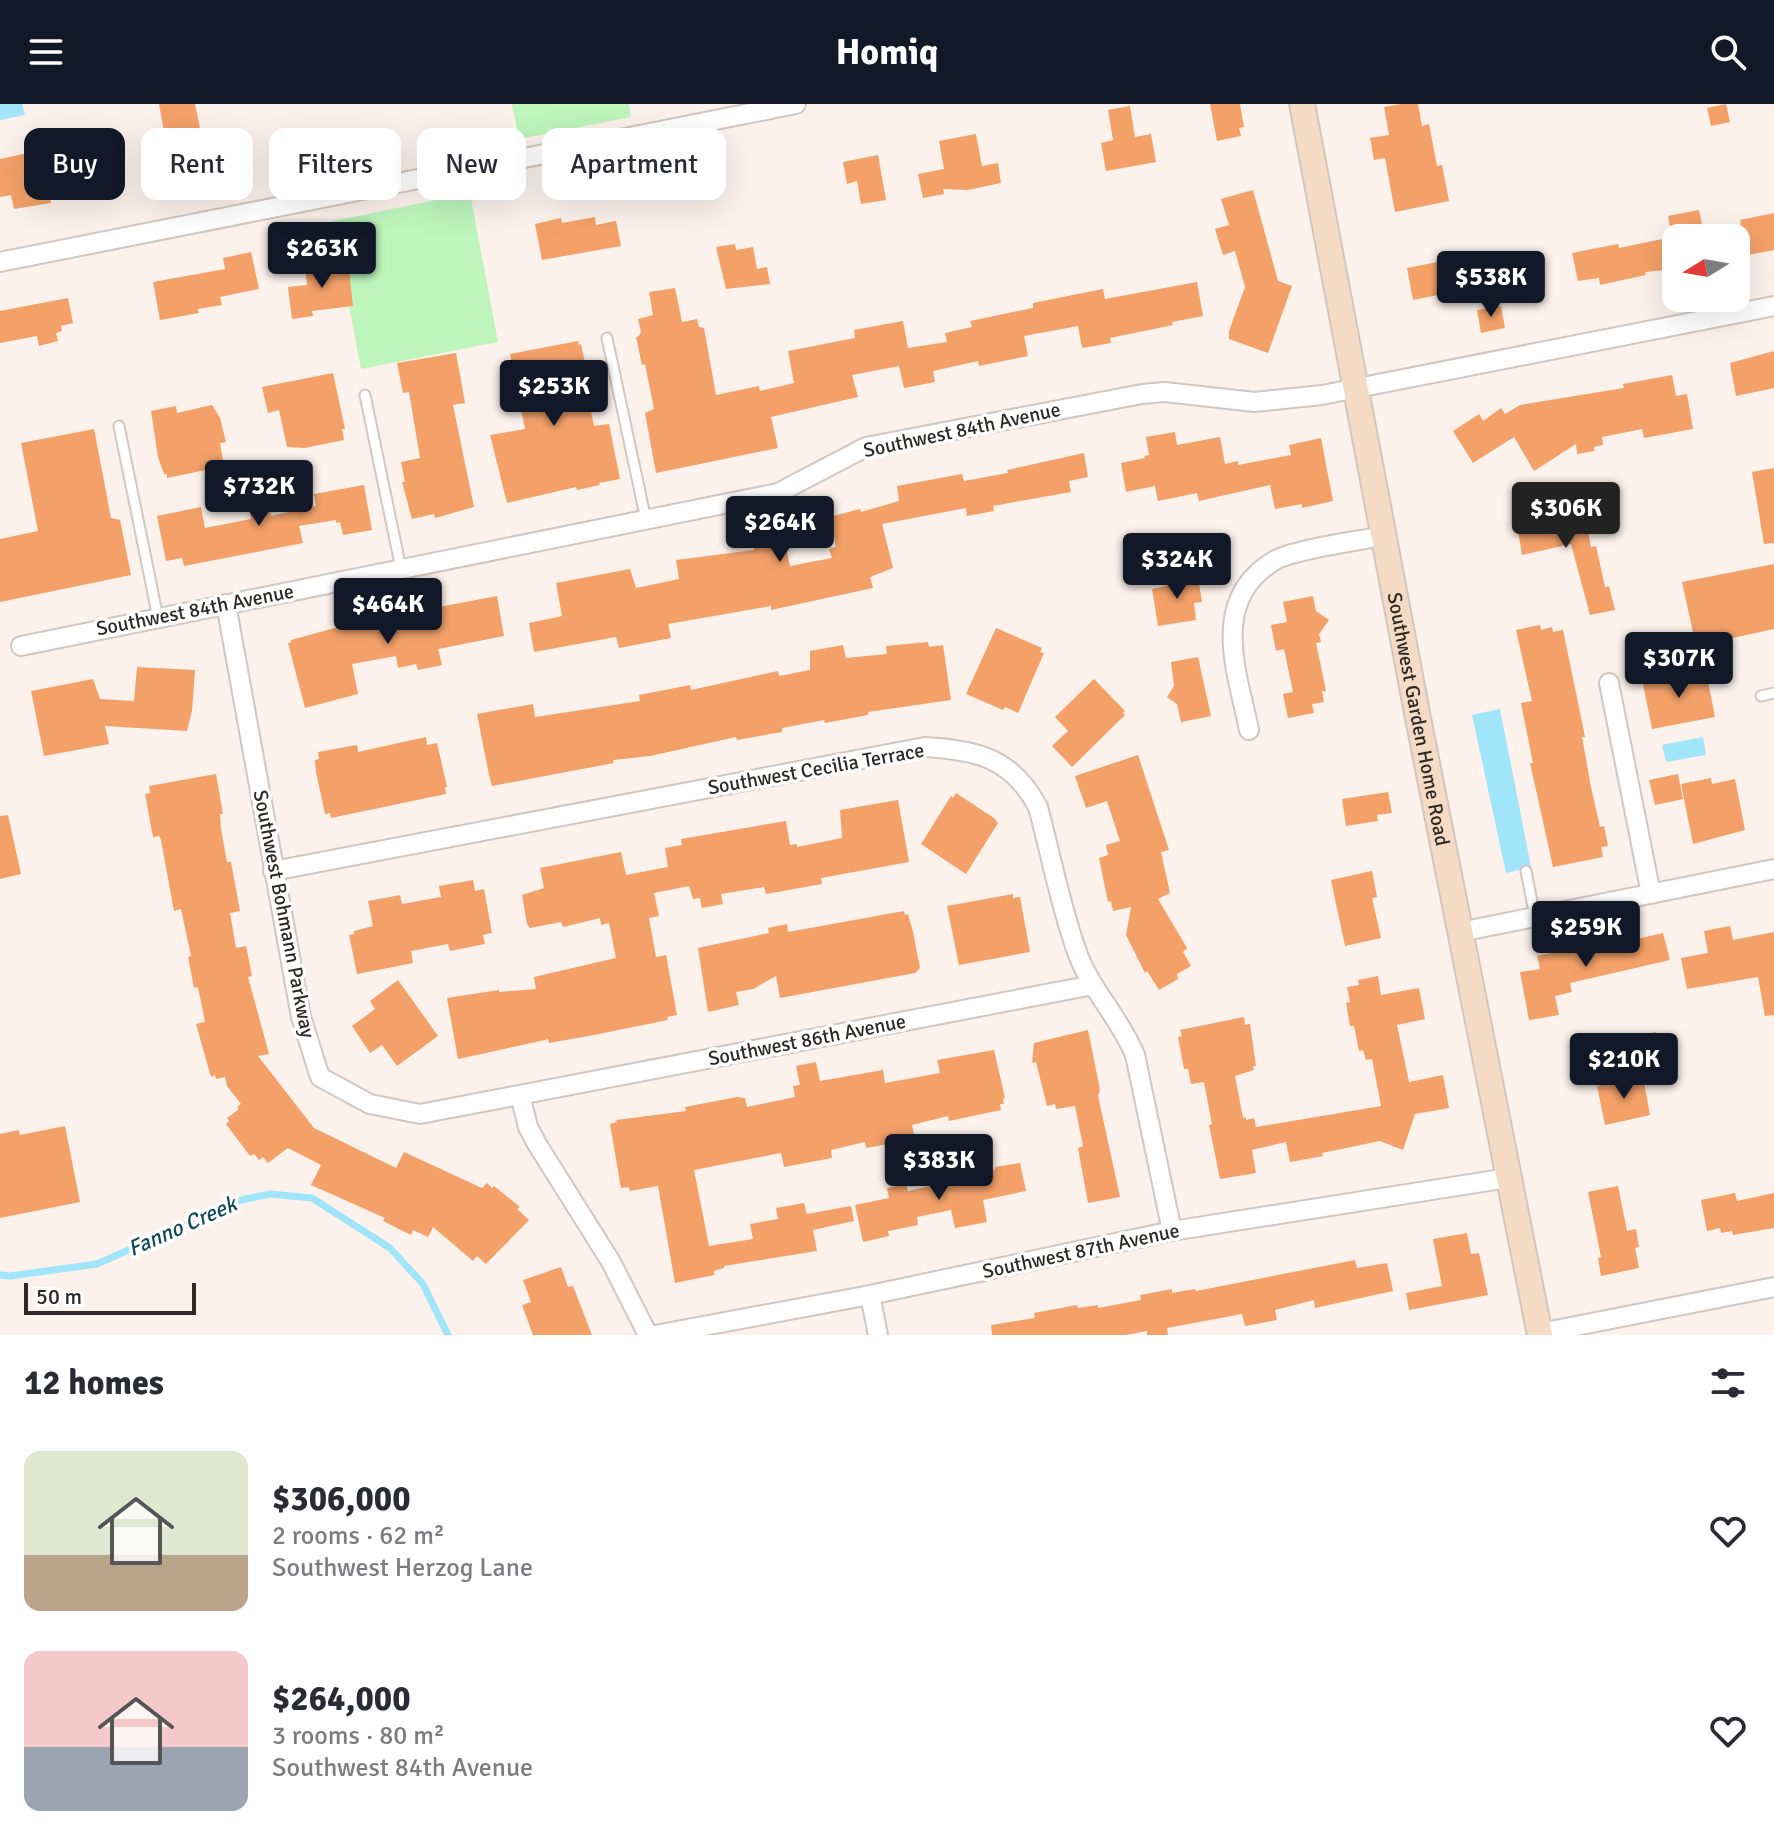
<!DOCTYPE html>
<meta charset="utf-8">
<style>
body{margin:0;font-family:Signika,sans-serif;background:#f2f2f3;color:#2b2b33;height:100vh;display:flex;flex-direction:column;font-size:30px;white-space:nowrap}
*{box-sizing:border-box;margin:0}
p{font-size:26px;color:#7c7c81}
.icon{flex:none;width:44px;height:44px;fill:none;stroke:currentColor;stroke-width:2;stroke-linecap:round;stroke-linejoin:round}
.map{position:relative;height:1231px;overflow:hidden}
.side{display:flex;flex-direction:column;background:#fff;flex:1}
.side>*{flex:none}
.banner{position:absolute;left:24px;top:24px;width:800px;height:72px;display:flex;gap:16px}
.needle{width:52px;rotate:259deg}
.tools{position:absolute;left:1662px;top:120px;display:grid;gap:16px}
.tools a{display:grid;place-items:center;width:88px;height:88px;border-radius:16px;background:#fff;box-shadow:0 8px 32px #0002;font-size:40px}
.scale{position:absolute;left:24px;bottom:20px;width:172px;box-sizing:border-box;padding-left:8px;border:4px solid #2c2926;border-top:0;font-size:22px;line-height:28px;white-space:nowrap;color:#2c2926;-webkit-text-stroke:6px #fff;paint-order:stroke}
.price{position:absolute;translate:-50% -68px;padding:0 18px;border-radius:8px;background:#111827;color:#fff;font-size:26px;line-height:52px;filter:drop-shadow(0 2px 4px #0008)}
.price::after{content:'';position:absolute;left:50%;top:48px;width:24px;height:18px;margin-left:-12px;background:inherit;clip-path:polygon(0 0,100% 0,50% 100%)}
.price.active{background:#222;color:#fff}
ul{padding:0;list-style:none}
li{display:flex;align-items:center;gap:24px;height:200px;padding:0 24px}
li span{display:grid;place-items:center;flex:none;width:224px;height:160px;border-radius:16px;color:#555}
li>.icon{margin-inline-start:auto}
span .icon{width:96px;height:96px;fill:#fffc;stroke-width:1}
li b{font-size:34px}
h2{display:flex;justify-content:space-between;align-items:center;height:96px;padding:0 24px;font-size:34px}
.tag{padding:0 28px;border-radius:16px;background:#fff;box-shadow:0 8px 32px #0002;font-size:28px;line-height:72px}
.tag.active{background:#111827;color:#fff}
header{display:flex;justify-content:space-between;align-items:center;height:104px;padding:0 24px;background:#111827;color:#fff;font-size:36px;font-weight:800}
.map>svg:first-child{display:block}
</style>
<header><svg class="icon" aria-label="menu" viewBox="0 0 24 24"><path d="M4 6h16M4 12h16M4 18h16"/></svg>Homiq<svg class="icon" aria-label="search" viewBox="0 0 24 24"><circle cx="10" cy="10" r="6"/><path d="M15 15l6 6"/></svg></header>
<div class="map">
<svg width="1774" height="1231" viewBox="0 0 1774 1231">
<rect width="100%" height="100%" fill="#fcf2eb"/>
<g fill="#bdf5bc">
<polygon points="512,0 629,0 631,13 519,35"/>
<polygon points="470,89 498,238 361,265 333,117"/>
</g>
<g fill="#a0e5f9">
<polygon points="0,0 22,0 25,11 0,16"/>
<polygon points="1500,605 1531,763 1506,769 1472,611"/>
<polygon points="1703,633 1706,651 1666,658 1662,641"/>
</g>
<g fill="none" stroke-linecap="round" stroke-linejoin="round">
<polyline stroke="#a0e5f9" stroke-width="7" points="0,1171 10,1172 97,1160 241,1096 270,1090 312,1094 390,1144 423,1180 448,1231"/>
</g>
<g fill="#f4a169">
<polygon points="159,0 195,0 200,24 182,28 183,35 166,38"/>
<polygon points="1210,0 1240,0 1244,23 1239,24 1241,32 1217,37"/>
<polygon points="1401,0 1418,0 1422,22 1429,20 1437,62 1442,61 1449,97 1395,108 1385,54 1374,56 1370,34 1389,31 1384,3"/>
<polygon points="1726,0 1730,18 1711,22 1707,4"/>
<polygon points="1130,2 1135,33 1151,30 1156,58 1106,67 1101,39 1113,36 1108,6"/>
<polygon points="976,30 982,62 998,59 1001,79 968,86 943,85 944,90 923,94 918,70 944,65 939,37"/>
<polygon points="42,46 51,99 14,105 11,91 0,93 0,55"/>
<polygon points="878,51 886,96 861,100 857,77 847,80 843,58"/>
<polygon points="1253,86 1278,177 1292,182 1268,249 1229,235 1229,227 1245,183 1235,147 1223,151 1215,125 1229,121 1221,95"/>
<polygon points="1699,106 1705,134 1676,134 1676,165 1645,168 1646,171 1600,181 1599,174 1578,177 1572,149 1618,140 1619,144 1672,133 1668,112"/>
<polygon points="1774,109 1774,146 1747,151 1740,116"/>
<polygon points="595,113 596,121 616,117 621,142 542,156 535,120 561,114 562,119"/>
<polygon points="735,140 736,146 753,143 757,165 767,163 770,180 726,185 716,143"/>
<polygon points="251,148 259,185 220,193 222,201 198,205 199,209 160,216 153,178 225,165 223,154"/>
<polygon points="1462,153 1468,185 1413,196 1407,164"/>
<polygon points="348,157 353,202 312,207 313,212 292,215 288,183 307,181 305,162"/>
<polygon points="1197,178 1203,212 1172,218 1173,221 1110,234 1111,239 1082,244 1078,222 1024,232 1028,252 979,262 978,257 933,267 935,278 904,284 899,262 852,271 858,293 771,313 778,344 656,369 645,309 654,305 645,260 642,261 636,233 639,232 641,228 638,215 653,211 649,188 675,184 682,218 697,215 699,223 704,224 716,291 759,282 760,287 794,279 788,247 855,234 854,226 903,217 908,244 947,238 945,229 972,223 970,217 1033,204 1033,199 1103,185 1105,195"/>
<polygon points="68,194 73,219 61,222 62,227 56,229 58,237 39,242 37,232 0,239 0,207"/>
<polygon points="1501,202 1505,224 1481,229 1477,206"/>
<polygon points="578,237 579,241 581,240 588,273 584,273 594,322 609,320 620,375 599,379 600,381 577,386 576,383 507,399 490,331 525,325 510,250"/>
<polygon points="1774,247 1774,284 1736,292 1730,259"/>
<polygon points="456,249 465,299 453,301 474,403 435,414 434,410 412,415 402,378 405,378 401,358 420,354 409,288 403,289 397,259"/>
<polygon points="333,269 345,325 342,325 344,336 305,344 287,343 279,306 268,309 262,283"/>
<polygon points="1672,271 1676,292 1687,290 1693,325 1644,334 1642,325 1602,333 1603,341 1594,343 1594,347 1577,350 1576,340 1534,367 1514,333 1473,359 1453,327 1479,310 1483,317 1501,304 1505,310 1520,301 1624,284 1623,280"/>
<polygon points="212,301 220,314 226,338 220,339 223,356 219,357 220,363 167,374 167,370 164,370 158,353 151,307 176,302 177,309"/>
<polygon points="94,325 111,414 120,416 131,471 0,498 0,435 38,427 21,339"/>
<polygon points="1175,328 1177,341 1220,333 1225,360 1238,357 1238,361 1291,351 1289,341 1321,334 1333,397 1302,404 1302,400 1275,405 1270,381 1199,397 1197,389 1158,397 1155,382 1126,388 1121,359 1145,354 1144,352 1149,351 1146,333"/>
<polygon points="1084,349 1088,373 1069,377 1071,388 993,402 994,407 967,412 966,404 882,420 893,464 870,473 873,484 771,506 771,502 668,520 671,534 619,544 616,533 534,548 529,519 562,512 556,479 630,465 636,484 679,475 676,456 754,446 754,442 779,437 780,444 786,443 790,462 832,454 829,445 836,443 830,416 834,415 833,412 860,405 861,408 899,397 897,382 962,370 964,377 1008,369 1007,366"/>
<polygon points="1774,364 1774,439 1764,440 1752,368"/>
<polygon points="364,381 372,426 343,431 340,418 336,419 336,416 299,422 303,439 184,462 182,454 166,457 157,412 201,403 205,424 251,415 249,403 268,399 271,412 316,402 314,390"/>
<polygon points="1559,399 1565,422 1586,418 1591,443 1596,442 1605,483 1609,482 1615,506 1590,511 1571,440 1522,451 1515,408"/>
<polygon points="1774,460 1774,525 1696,542 1682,478"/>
<polygon points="1198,473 1202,498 1194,499 1196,516 1158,522 1152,485 1166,482 1165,477"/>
<polygon points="497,492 504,532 438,545 442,561 418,566 416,560 398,564 396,552 352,560 358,590 305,604 288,539 291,538 291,536 342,522 343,526 387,517 386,513"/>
<polygon points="1313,492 1316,507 1329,516 1319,530 1321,538 1316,539 1326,587 1322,587 1324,598 1312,600 1314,609 1288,614 1283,590 1293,588 1284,545 1276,547 1271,521 1287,518 1283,498"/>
<polygon points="1540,521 1541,526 1552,523 1553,528 1563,526 1583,623 1585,633 1582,633 1591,683 1600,723 1604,722 1608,742 1601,743 1603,753 1553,763 1530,659 1533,659 1521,599 1532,597 1516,526"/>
<polygon points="996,524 1042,544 1040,548 1044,549 1018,609 1005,603 1003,606 966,590"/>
<polygon points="928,538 929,543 943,541 951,596 868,608 868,611 825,619 824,616 782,624 782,628 737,636 736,633 650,652 613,656 614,659 492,682 489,671 477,610 533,600 535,613 640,597 639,591 690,581 691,586 778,567 779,572 810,566 810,547 843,541 846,554 887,550 886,542"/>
<polygon points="1198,553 1211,612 1181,618 1177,600 1167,593 1174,582 1171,558"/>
<polygon points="137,563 195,566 192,607 187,627 105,622 109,640 44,652 31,587 93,575 100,595 134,597"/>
<polygon points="1706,567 1715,613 1652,625 1643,580"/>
<polygon points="1094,575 1125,607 1123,609 1125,611 1072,663 1052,642 1068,627 1055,613"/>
<polygon points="426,633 427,641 437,639 447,683 445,683 446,690 331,714 330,709 325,710 316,668 315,656 319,655 318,648 357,641 358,648"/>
<polygon points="1138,651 1169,746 1161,748 1170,789 1158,795 1187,844 1183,848 1191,862 1177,870 1178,875 1159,886 1147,867 1145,869 1126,831 1131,803 1113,807 1111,797 1108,798 1099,754 1108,751 1106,741 1120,737 1107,697 1086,704 1075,672"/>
<polygon points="216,670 223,710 220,710 221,725 227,758 231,758 240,807 230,809 236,844 246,842 252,872 248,873 269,950 258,952 314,1024 396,1064 404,1048 482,1084 487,1079 492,1084 494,1082 520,1103 517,1105 529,1116 486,1160 477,1152 473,1157 433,1123 428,1133 413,1126 411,1131 383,1117 385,1114 311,1081 321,1061 288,1044 268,1059 263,1053 259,1056 254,1050 250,1052 226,1020 229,1017 227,1014 239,1005 237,1003 241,1000 227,982 225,973 216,975 215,971 211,973 196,920 205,918 198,883 194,884 188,853 191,852 181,805 174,807 161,736 159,732 153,733 145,690 150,689 149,682"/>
<polygon points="1678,670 1683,695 1655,701 1649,676"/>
<polygon points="1711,674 1712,680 1735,675 1745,726 1693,740 1681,680"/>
<polygon points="1388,688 1392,709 1377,711 1378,717 1346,722 1342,695"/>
<polygon points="956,689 994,714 998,719 966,770 921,740 951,692 953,694"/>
<polygon points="898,696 909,758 821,774 822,780 766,790 764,783 721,790 723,800 702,804 700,794 693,795 689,782 654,789 659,812 649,814 656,853 666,851 677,911 667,913 668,916 594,931 549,939 548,935 545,936 458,955 447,894 499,886 499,888 536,885 534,873 616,854 609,819 601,821 600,814 563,823 561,818 530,824 527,820 522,791 544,784 540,764 621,748 626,771 668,763 665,744 682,741 681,735 786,717 790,741 797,740 797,743 842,734 840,706"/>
<polygon points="8,711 21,770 0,775 0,712"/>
<polygon points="1372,767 1377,793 1372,794 1381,834 1345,842 1331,776"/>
<polygon points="473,776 475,787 484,785 492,829 483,831 485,840 450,847 448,840 411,847 413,859 357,870 349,831 354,830 354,827 373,822 368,797 400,791 402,800 441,793 439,782"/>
<polygon points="1013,790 1013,794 1020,793 1030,848 959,861 947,802"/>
<polygon points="904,807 905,811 908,810 913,828 920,864 915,869 780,894 776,872 753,885 736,888 739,901 708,908 698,844 769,829 768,824 787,820 788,828"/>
<polygon points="1730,822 1733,836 1774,828 1774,911 1765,912 1758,873 1687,885 1681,854 1708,849 1704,827"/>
<polygon points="1663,829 1670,856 1570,879 1572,888 1555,892 1559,911 1529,916 1520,868 1540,865 1537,852 1626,832 1628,837"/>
<polygon points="1378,872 1381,891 1419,884 1425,915 1397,921 1409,978 1443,971 1449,1004 1415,1010 1403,1046 1380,1037 1322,1049 1323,1052 1290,1058 1286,1038 1252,1046 1256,1069 1220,1075 1209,1021 1212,1020 1204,978 1191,980 1188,965 1184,965 1178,933 1182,932 1180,926 1244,913 1245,921 1250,920 1256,962 1253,962 1254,966 1235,972 1243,1014 1246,1013 1246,1016 1254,1014 1256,1023 1381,1002 1372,955 1366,956 1363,946 1359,947 1354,922 1350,922 1346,899 1350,898 1347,883 1359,881 1358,876"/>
<polygon points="398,876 438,932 397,962 382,941 370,949 352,922 375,905 370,897"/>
<polygon points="1088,926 1100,986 1098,992 1120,1093 1088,1099 1078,1044 1083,1042 1075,1002 1056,1005 1055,1000 1047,1002 1036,958 1032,959 1034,939"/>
<polygon points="1656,928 1660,951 1636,956 1632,933"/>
<polygon points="994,946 1005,994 1003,995 1004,1000 1000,1000 1001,1006 949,1017 948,1012 912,1021 915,1035 866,1044 865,1038 831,1046 832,1054 784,1063 781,1049 694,1066 709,1142 753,1135 750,1120 778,1115 776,1104 804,1099 807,1110 851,1102 854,1117 813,1126 817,1147 724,1162 724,1164 714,1167 714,1171 675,1179 658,1082 630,1087 629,1083 621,1084 610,1020 617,1018 616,1016 686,1007 685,1003 737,993 745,994 747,1003 795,993 793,982 800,981 796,962 816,958 820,977 883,966 885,979 940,969 937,956"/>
<polygon points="1643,973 1650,1011 1605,1021 1597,982"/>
<polygon points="65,1022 80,1098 0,1114 0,1030 19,1026 20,1031"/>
<polygon points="1020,1059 1026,1087 983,1096 987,1118 955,1124 951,1106 917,1113 918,1121 888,1127 889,1132 863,1138 855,1101 889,1094 887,1084 906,1080 908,1087 972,1073 971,1071 995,1066 995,1063"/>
<polygon points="1618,1082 1627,1127 1636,1125 1639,1143 1635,1144 1639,1164 1601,1172 1598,1154 1601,1153 1588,1088"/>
<polygon points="1735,1089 1737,1097 1774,1089 1774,1124 1733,1131 1732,1127 1721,1129 1720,1124 1707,1127 1701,1096"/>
<polygon points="1467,1129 1471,1150 1479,1149 1488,1191 1409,1206 1406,1189 1442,1182 1433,1135"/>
<polygon points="1355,1156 1357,1164 1387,1159 1393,1187 1315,1204 1314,1196 1275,1206 1277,1216 1245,1222 1242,1210 1167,1224 1168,1231 1147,1231 1147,1227 1126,1231 992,1231 991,1221 1035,1214 1034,1209 1077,1201 1078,1204 1098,1201 1098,1204 1141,1196 1140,1191 1172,1185 1172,1189 1195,1185 1196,1187"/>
<polygon points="561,1163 568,1183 573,1182 592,1231 533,1231 522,1201 531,1198 523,1176"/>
</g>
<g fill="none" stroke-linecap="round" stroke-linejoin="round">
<g stroke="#d1c7c1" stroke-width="13">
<g id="service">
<polyline points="607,234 646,416"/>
<polyline points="365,291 401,465"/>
<polyline points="119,322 158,514"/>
<polyline points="1761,592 1774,589"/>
<polyline points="1526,767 1535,813"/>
</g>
</g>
<g stroke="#d1c7c1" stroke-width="22">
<g id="minor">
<polyline points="0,158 796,0"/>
<polyline points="226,500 301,913 320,973 370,1000 420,1010 1093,881"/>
<polyline points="21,542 778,389 866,343 1142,290 1165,288 1254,298 1322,291 1774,202"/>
<polyline points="1609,579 1651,790"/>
<path d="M 1249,626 C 1239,575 1213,509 1259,468 C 1267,461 1275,455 1285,452 C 1316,442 1351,438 1383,432"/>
<path d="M 273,767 L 925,643 C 977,646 1012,654 1038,703 C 1051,751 1060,801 1077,848 C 1090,885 1120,914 1135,951 L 1172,1127"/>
<polyline points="1460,828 1774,765"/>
<polyline points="520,991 528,1023 537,1040 611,1158 648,1231"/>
<polyline points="870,1191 878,1231"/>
<polyline points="1540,1229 1774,1183"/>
<polyline points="655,1231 870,1191 1172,1127 1508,1074"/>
</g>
</g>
<g stroke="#d1c7c1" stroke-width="28">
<g id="secondary">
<path id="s1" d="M 1302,0 L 1418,614 L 1540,1231"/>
</g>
</g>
<use href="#service" stroke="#fff" stroke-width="9"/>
<use href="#minor" stroke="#fff" stroke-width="18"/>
<use href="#secondary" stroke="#f5dbc3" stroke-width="24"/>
</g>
<g text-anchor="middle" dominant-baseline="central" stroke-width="7" stroke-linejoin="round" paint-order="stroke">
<g font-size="20" fill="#2c2926" stroke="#fff">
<text transform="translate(962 326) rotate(-12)">Southwest 84th Avenue</text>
<text transform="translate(195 506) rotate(-11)">Southwest 84th Avenue</text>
<text stroke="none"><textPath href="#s1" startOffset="626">Southwest Garden Home Road</textPath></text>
<text transform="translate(816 665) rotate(-10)">Southwest Cecilia Terrace</text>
<text transform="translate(284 810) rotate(79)">Southwest Bohmann Parkway</text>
<text transform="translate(807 936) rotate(-11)">Southwest 86th Avenue</text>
<text transform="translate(1081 1147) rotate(-12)">Southwest 87th Avenue</text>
</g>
<g font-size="22" font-style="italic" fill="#104a58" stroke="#fff">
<text transform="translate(182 1122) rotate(-24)">Fanno Creek</text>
</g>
</g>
</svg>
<div class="tools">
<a><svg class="needle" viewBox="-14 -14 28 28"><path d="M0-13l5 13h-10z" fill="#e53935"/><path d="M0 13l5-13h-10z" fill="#7c7c81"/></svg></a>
</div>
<div class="scale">50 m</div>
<b class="price" style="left:322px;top:186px">$263K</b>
<b class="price" style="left:1491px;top:215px">$538K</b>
<b class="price" style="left:554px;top:324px">$253K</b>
<b class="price" style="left:259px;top:424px">$732K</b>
<b class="price active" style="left:1566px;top:446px">$306K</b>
<b class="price" style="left:780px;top:460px">$264K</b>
<b class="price" style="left:1177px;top:497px">$324K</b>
<b class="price" style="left:388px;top:542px">$464K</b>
<b class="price" style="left:1679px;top:596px">$307K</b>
<b class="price" style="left:1586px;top:865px">$259K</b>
<b class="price" style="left:1624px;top:997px">$210K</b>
<b class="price" style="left:939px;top:1098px">$383K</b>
<div class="banner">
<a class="tag active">Buy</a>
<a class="tag">Rent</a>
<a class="tag">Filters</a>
<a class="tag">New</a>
<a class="tag">Apartment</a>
</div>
</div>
<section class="side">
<h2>12 homes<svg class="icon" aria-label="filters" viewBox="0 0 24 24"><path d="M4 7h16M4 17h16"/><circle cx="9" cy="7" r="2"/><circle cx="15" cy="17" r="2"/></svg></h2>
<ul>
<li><span style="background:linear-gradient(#dfe7d0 65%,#b9a48a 0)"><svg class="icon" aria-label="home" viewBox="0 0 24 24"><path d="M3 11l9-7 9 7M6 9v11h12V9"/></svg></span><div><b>$306,000</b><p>2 rooms · 62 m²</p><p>Southwest Herzog Lane</p></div><svg class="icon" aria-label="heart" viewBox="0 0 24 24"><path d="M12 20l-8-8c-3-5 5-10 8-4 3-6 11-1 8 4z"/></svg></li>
<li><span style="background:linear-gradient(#f6c9c9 60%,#9aa5b1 0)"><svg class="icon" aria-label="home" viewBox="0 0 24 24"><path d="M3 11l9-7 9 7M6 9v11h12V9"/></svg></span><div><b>$264,000</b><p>3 rooms · 80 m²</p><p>Southwest 84th Avenue</p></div><svg class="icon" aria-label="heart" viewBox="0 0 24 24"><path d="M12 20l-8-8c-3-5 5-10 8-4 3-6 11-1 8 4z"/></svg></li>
</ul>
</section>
